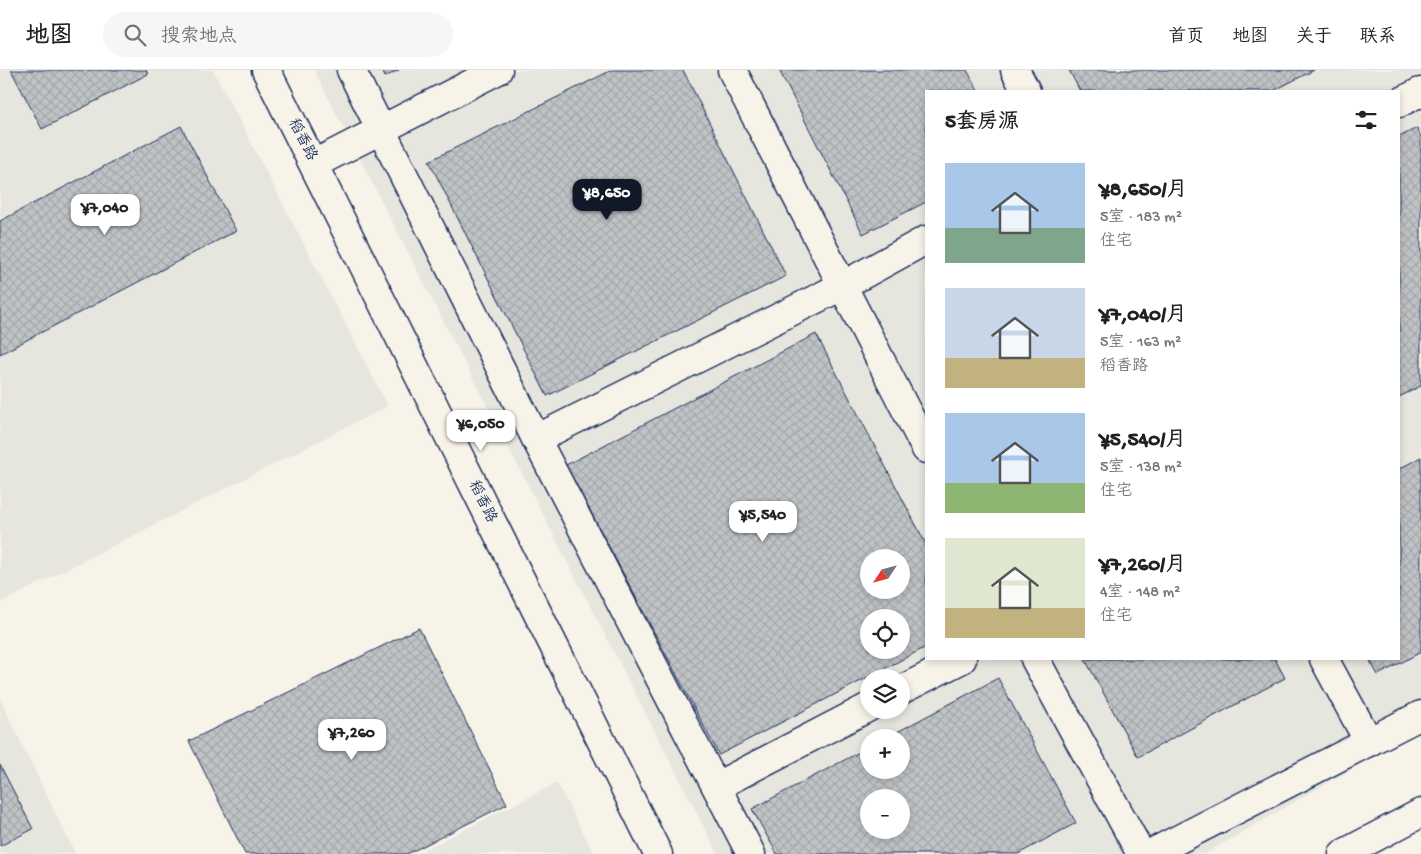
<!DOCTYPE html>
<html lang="zh">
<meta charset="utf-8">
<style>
body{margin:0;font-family:"Gochi Hand","LXGW WenKai TC",sans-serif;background:#f6f6f6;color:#202124;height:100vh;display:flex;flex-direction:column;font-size:19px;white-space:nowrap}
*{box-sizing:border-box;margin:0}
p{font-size:16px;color:#757577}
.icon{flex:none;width:28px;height:28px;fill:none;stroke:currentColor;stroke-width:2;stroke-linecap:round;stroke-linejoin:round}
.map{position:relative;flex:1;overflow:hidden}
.details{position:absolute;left:925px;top:20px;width:475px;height:570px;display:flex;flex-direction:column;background:#fff;border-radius:0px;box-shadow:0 2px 8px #0003}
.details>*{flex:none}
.needle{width:32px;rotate:234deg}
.buttons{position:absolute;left:860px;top:479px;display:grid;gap:10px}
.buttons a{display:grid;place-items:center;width:50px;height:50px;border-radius:50%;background:#fff;box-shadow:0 2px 8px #0003;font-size:25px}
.price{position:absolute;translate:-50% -42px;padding:0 11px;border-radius:10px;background:#fff;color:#222;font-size:16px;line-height:32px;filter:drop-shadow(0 1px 2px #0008)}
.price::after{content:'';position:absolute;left:50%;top:30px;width:15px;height:11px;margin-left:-8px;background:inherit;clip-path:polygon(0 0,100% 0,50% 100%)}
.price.selected{background:#111827;color:#fff}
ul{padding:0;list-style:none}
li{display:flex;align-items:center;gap:15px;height:125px;padding:0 20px}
li span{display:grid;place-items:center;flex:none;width:140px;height:100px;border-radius:0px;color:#555}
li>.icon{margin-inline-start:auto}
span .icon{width:60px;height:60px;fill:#fffc;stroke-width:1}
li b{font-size:21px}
h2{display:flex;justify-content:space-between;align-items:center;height:60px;padding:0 20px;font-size:21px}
header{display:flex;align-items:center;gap:30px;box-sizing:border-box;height:70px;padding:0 25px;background:#fff;border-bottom:1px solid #e0e0e0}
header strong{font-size:24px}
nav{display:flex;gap:28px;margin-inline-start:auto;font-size:18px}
.search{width:350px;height:45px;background:#f6f6f6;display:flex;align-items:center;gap:12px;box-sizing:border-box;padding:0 18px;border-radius:28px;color:#757577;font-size:19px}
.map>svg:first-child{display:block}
</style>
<header>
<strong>地图</strong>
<div class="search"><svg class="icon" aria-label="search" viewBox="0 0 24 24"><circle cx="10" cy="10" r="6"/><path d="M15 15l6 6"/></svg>搜索地点</div>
<nav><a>首页</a><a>地图</a><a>关于</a><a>联系</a></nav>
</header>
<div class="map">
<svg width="1421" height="784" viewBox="0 0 1421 784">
<defs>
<pattern id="building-cross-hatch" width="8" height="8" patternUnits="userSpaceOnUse" patternTransform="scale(1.25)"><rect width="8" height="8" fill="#c0c3c5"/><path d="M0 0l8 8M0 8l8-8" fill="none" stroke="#a4a8ac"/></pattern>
</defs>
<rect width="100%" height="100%" fill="#f7f3e8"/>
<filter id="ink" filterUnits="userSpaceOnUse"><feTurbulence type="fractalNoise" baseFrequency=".02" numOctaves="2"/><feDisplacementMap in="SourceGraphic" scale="10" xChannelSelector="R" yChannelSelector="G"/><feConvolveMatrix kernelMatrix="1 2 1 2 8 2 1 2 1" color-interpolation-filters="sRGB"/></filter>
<g filter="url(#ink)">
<g fill="#e6e5de" fill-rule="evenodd">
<polygon points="0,0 213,0 388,336 0,533"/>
<path d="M 314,0 L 1421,0 L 1421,659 L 1205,784 L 718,784 ZM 926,21 L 1399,21 L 1399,589 L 926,589 ZM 869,488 L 901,488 L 901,520 L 869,520 ZM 869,548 L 901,548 L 901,580 L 869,580 ZM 869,608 L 901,608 L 901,640 L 869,640 ZM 869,668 L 901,668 L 901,700 L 869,700 ZM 869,728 L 901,728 L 901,760 L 869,760 Z"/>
<polygon points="0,629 70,773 76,784 0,784"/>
<polygon points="557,713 594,784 416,784"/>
</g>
<g fill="url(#building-cross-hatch)" stroke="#1b2f5e" fill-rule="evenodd">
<polygon points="11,0 146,0 148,4 42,59"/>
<polygon points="382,0 399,0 385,7"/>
<polygon points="612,0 683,0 786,206 547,326 429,91"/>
<polygon points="779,0 967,0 978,21 926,21 926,132 863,164"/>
<polygon points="1069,0 1314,0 1273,21 1080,21"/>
<polygon points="181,56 236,161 0,284 0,151"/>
<polygon points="1417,58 1421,67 1421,316 1399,327 1399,67"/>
<path d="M 816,264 L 926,474 L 926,577 L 719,685 L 566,395 ZM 869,488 L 901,488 L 901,520 L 869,520 ZM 869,548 L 901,548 L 901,580 L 869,580 Z"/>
<polygon points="1421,387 1421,582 1378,605 1369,589 1399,589 1399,399"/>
<polygon points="419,558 507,734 407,784 245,784 189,671"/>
<polygon points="1085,589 1275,589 1285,608 1138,687"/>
<path d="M 998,608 L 1076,753 L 1018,784 L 777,784 L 752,739 L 869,677 L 869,700 L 901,700 L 901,668 L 886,668 ZM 869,728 L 901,728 L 901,760 L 869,760 Z"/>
<polygon points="0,695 33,759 0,776"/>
</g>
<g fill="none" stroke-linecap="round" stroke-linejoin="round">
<g stroke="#1b2f5e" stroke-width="31">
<g id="minor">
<polyline points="266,0 658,784"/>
<polyline points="351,0 536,369 751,784"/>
<polyline points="732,0 926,379"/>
<polyline points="1015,0 1026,21"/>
<polyline points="1399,33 1420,22 1421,24"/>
<polyline points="314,94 498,0"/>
<polyline points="536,369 842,216 926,170"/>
<polyline points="1035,589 1141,784"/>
<polyline points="1324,589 1369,672"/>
<polyline points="901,620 962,589"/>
<polyline points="717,716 869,637"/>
<polyline points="1150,784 1421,645"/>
<polyline points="1343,784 1421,743"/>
</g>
</g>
<use href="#minor" stroke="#f7f3e8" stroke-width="28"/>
</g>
</g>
<g text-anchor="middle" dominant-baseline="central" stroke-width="4" stroke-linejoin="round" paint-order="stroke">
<g font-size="15" fill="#1b2f5e" stroke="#f7f3e8">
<text transform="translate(302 70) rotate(63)">稻香路</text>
<text transform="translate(482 432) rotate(64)">稻香路</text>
</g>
</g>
</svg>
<div class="buttons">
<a><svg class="needle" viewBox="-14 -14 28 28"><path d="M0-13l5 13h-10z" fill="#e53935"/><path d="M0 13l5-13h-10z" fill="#757577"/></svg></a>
<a><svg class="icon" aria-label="locate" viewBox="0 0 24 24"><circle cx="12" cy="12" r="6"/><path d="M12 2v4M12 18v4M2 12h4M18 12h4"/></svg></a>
<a><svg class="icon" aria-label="layers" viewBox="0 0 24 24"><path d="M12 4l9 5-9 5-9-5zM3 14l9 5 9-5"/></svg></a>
<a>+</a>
<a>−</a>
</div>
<b class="price selected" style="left:607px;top:151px">¥8,650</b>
<b class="price" style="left:105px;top:166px">¥7,040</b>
<b class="price" style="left:481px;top:382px">¥6,050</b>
<b class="price" style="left:763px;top:473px">¥5,540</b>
<b class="price" style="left:352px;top:691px">¥7,260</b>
<section class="details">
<h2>5套房源<svg class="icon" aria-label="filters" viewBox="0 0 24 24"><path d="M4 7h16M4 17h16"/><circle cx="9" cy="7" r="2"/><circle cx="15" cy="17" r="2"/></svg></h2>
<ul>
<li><span style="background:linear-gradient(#a9c7e8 65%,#7fa58c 0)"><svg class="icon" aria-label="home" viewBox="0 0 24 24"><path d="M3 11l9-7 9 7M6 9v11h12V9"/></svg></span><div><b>¥8,650/月</b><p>5室 · 183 m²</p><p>住宅</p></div></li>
<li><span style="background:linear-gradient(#c9d6e8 70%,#c2b280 0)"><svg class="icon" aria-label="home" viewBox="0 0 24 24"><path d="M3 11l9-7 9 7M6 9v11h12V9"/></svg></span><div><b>¥7,040/月</b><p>5室 · 163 m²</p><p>稻香路</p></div></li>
<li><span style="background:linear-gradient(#a9c7e8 70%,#8fb573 0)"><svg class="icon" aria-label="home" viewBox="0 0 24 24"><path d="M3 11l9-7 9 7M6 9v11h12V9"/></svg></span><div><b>¥5,540/月</b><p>5室 · 138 m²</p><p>住宅</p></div></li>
<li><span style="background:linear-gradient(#dfe7d0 70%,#c2b280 0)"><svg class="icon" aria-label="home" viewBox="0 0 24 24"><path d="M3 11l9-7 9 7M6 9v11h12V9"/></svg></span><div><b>¥7,260/月</b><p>4室 · 148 m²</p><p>住宅</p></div></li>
</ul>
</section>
</div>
